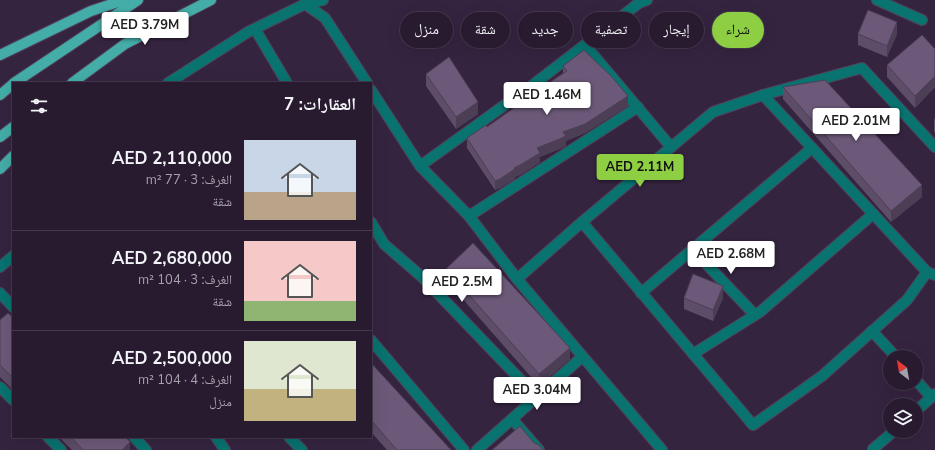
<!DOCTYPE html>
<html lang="ar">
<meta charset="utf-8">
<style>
body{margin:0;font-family:"Nunito Sans","Noto Naskh Arabic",sans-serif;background:#302438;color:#f1f3f6;direction:rtl;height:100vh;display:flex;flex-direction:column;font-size:15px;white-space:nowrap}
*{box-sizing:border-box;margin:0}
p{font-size:13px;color:#a5a1ab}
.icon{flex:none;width:22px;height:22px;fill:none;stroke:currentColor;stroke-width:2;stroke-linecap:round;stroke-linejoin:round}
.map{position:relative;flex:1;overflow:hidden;direction:ltr}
.drawer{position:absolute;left:12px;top:82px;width:360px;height:356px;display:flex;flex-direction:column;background:#281b30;border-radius:0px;box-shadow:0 4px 16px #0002,0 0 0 1px #44394c;direction:rtl}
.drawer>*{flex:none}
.hud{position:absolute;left:384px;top:12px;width:380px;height:36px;direction:rtl;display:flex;gap:8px}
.needle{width:26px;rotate:329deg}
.tools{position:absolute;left:883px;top:350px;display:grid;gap:8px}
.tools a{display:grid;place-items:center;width:40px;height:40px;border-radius:50%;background:#281b30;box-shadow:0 4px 16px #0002,0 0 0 1px #44394c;font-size:20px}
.price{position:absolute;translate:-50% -34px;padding:0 9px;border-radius:4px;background:#fff;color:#222;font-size:13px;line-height:26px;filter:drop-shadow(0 1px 2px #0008)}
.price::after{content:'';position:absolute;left:50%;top:24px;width:12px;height:9px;margin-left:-6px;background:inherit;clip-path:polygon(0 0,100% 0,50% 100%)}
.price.on{background:#8ece43;color:#111}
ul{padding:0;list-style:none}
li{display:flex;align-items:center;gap:12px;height:100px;padding:0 16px}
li+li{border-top:1px solid #44394c}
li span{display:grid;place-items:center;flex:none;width:112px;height:80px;border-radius:0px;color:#555}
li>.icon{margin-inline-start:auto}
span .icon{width:48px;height:48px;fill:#fffc;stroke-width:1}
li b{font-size:17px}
h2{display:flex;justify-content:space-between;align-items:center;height:48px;padding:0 16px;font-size:17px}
.pill{padding:0 14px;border-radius:18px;background:#281b30;box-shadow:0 4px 16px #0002,0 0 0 1px #44394c;font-size:14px;line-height:36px}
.pill.on{background:#8ece43;color:#111}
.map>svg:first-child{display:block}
</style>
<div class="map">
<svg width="935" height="450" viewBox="0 0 935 450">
<rect width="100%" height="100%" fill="#352440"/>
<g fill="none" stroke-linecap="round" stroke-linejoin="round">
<g stroke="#52425c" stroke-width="12">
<g id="minor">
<polyline points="877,0 922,20"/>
<polyline points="305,4 325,18 367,83"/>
<polyline points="255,29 287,83"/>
<polyline points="585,45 671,147"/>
<polyline points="168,83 248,32 305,4 323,0"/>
<polyline points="371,90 420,166 469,216 517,279 662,450"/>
<polyline points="763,95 927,272 935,275"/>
<polyline points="420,166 534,84 639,3 647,0"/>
<polyline points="469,216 638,107"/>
<polyline points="371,222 384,244 422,277 537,397"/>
<polyline points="582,222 753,425 822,376 907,300 927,272"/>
<polyline points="692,249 755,315"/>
<polyline points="0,267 13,256"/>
<polyline points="517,279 582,222 713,112 763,95 862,68 935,147"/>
<polyline points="0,293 13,307"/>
<polyline points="641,293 812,148"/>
<polyline points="872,331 896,357"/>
<polyline points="371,340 464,450"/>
<polyline points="693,354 760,312 873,214"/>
<polyline points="916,380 931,397"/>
<polyline points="0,387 13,400"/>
<polyline points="916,411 935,394"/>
<polyline points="512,419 539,450"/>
<polyline points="48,437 61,450"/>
<polyline points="134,437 146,450"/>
<polyline points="216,437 225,450"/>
<polyline points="289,437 302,450"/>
<polyline points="477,450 582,357"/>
<polyline points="874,450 873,449 894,431"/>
</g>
</g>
<g stroke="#52425c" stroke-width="12">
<g id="major">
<polyline points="0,55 91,11 124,0"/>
<polyline points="14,83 138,0"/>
<polyline points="72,83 125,44 211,0"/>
<polyline points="0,95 13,84"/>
<polyline points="0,137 13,127"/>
<polyline points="0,169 13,156"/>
</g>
</g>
<use href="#minor" stroke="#08736f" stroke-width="10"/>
<use href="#major" stroke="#44ada8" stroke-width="10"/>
</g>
<g fill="#5d4d68">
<polygon points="858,34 897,34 887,57 858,45"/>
<polygon points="935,49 935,87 915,108 887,77 887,65"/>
<polygon points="563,66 628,106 585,133 566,141 566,146 562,148 540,157 540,162 522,174 515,177 515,179 500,188 495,190 467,148 467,138 487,127 517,106 517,103 537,91 563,73"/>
<polygon points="426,74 478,114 456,129 426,86"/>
<polygon points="783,87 922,197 891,222 783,99"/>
<polygon points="935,118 935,133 934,131 934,119"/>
<polygon points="446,269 570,359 539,386 446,280"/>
<polygon points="684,298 723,298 713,321 684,309"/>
<polygon points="13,318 13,390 0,377 0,320"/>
<polygon points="371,363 451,450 387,450 371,432"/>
<polygon points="59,437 125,437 130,450 72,450"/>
</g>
<g fill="#4c3e55">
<polygon points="897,22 897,34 887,57 887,46"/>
<polygon points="935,76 935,87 915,108 915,96"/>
<polygon points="628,96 628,106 585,133 566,141 566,146 562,148 540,157 540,162 522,174 515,177 515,179 500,188 495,190 495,181 537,148 563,132"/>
<polygon points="478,102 478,114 456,129 456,117"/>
<polygon points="922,185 922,197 891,222 891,211"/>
<polygon points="723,286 723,298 713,321 713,310"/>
<polygon points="570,348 570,359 539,386 539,374"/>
<polygon points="130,442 130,450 122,450"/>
</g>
<g fill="#6c5979" stroke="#4c3e55">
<polygon points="868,10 897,22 887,46 858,34"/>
<polygon points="922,35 935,49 935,76 915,96 887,65"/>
<polygon points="584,50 612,77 628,96 585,124 563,132 566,136 562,138 537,148 540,153 522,164 514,168 515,169 500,179 495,181 467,138 486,125 487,127 518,105 517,103 536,90 537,91 567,71 563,66"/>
<polygon points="449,57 478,102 456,117 426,74"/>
<polygon points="825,80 922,185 891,211 783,87"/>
<polygon points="473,243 570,348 539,374 446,269"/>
<polygon points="693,274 723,286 713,310 684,298"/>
<polygon points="8,313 13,318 13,378 0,365 0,320"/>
<polygon points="371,363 451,450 397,450 371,420"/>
<polygon points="520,426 534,443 539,445 543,450 492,450"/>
<polygon points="71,437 125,437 130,442 122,450 83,450"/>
</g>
</svg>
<div class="tools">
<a><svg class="needle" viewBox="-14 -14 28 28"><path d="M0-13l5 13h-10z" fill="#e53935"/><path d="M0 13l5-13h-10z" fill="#a5a1ab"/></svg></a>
<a><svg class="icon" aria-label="layers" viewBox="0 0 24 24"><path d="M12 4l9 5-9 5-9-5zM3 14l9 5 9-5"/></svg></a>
</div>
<b class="price" style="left:145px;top:46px">AED 3.79M</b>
<b class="price" style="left:547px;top:116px">AED 1.46M</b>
<b class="price" style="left:856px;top:142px">AED 2.01M</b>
<b class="price on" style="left:640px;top:188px">AED 2.11M</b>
<b class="price" style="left:731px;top:275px">AED 2.68M</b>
<b class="price" style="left:462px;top:303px">AED 2.5M</b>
<b class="price" style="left:537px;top:411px">AED 3.04M</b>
<div class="hud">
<a class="pill on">شراء</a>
<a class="pill">إيجار</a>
<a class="pill">تصفية</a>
<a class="pill">جديد</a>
<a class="pill">شقة</a>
<a class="pill">منزل</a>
</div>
<section class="drawer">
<h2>العقارات: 7<svg class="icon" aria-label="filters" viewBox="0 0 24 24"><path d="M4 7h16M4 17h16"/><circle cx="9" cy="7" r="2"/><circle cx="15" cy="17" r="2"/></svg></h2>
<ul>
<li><span style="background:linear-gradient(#c9d6e8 65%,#b9a48a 0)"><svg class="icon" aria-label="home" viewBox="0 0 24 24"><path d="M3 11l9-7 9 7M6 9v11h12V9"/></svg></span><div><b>AED 2,110,000</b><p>الغرف: 3 · 77 m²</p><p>شقة</p></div></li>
<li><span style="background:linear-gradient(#f6c9c9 75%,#8fb573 0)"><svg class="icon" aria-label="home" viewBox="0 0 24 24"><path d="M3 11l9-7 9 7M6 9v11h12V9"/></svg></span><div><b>AED 2,680,000</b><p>الغرف: 3 · 104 m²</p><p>شقة</p></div></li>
<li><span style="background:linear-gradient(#dfe7d0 60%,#c2b280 0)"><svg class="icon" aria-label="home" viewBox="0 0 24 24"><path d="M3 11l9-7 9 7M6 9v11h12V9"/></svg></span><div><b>AED 2,500,000</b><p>الغرف: 4 · 104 m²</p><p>منزل</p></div></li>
</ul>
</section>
</div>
